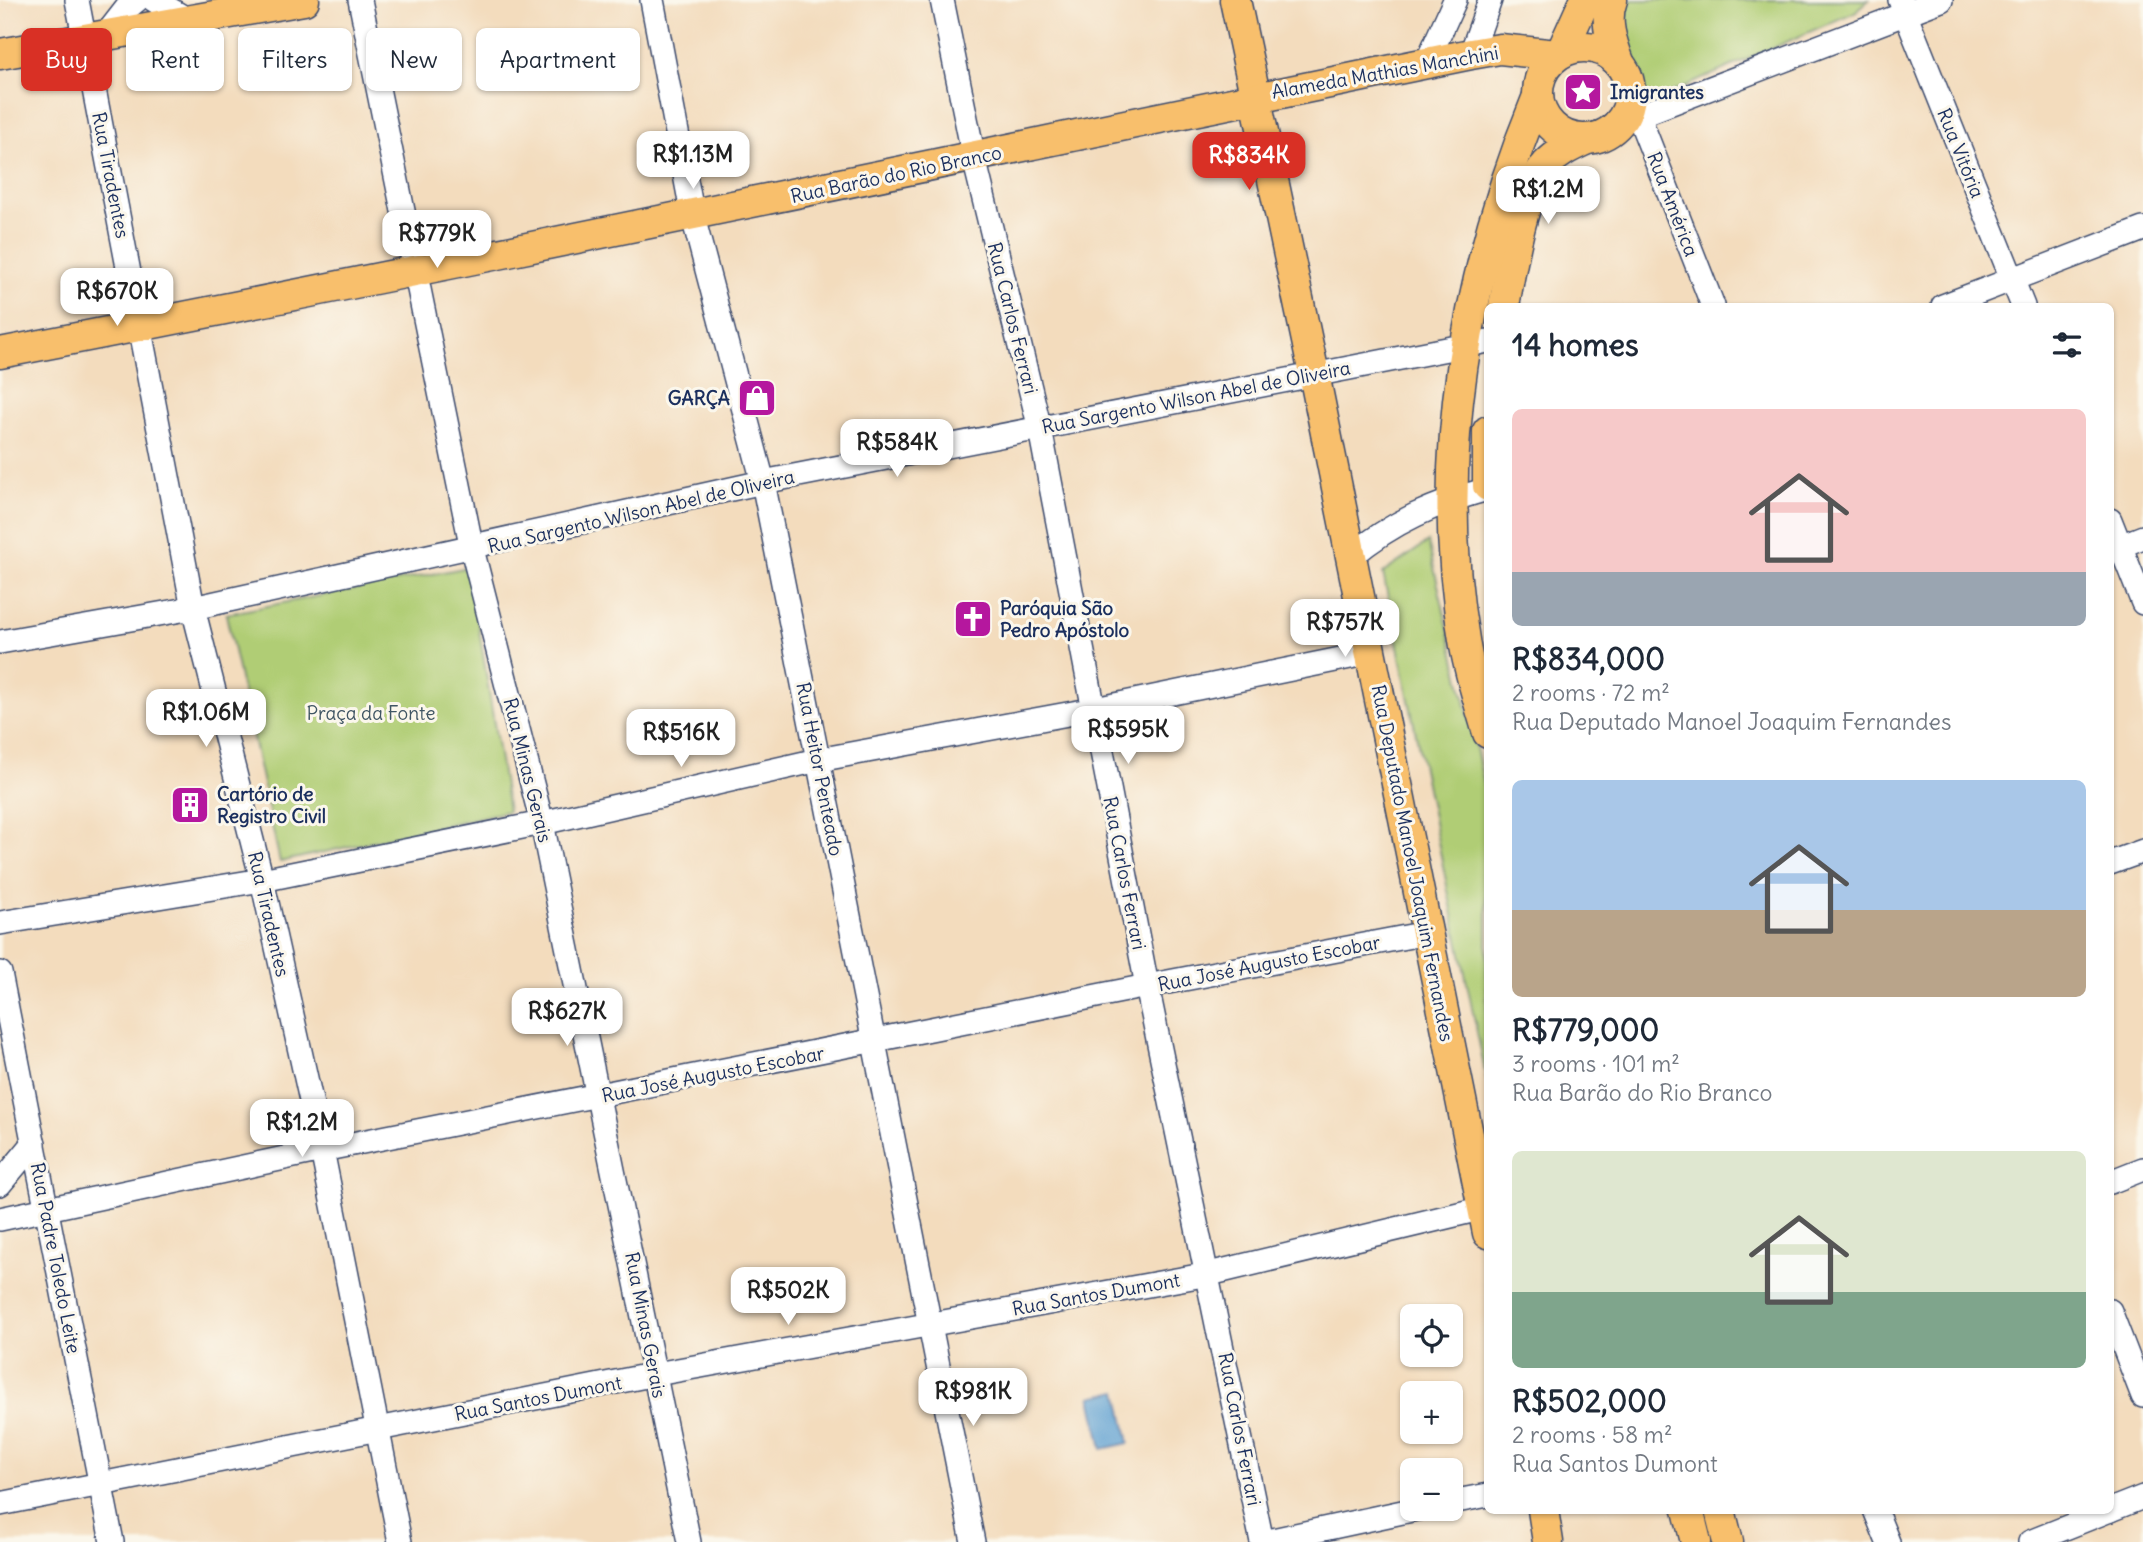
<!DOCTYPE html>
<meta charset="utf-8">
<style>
body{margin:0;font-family:Delius,sans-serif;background:#f2f2f3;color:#1f2937;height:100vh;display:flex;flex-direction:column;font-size:26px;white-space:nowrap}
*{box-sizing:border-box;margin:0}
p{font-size:23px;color:#747a83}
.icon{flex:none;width:38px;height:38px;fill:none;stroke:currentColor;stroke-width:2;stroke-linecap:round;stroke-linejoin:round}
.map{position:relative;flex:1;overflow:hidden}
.sheet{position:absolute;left:1484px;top:303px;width:630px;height:1211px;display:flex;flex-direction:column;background:#fff;border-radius:10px;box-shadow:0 2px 5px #0004}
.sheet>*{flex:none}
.top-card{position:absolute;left:21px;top:28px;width:665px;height:63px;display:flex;gap:14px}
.tools{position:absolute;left:1400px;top:1304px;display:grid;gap:14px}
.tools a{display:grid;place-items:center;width:63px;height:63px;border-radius:10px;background:#fff;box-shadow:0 2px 5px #0004;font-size:35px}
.price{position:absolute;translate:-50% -60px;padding:0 16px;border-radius:14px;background:#fff;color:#222;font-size:23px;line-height:46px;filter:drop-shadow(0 2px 4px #0008)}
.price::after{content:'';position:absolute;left:50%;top:42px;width:21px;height:16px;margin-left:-10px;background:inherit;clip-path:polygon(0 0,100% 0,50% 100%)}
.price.on{background:#d93025;color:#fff}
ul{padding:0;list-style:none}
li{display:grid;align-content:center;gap:14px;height:371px;padding:0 28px}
li span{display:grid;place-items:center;height:217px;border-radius:10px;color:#555}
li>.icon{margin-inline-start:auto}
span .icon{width:126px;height:126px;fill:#fffc;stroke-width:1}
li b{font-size:30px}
h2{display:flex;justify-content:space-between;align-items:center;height:84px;padding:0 28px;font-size:30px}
.pill{padding:0 24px;border-radius:10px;background:#fff;box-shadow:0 2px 5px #0004;font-size:24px;line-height:63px}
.pill.on{background:#d93025;color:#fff}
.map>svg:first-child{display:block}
</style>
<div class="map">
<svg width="2143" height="1542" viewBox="0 0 2143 1542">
<rect width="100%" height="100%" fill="#fbf7ec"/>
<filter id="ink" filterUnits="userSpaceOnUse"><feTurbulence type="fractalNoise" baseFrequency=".0143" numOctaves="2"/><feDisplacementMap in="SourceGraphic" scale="14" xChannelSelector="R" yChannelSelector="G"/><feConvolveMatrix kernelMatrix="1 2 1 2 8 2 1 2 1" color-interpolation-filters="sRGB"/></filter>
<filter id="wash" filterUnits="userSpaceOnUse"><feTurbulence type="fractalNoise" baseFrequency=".00686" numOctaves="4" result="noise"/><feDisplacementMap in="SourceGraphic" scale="28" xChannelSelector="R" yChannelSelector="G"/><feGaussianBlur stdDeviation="1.57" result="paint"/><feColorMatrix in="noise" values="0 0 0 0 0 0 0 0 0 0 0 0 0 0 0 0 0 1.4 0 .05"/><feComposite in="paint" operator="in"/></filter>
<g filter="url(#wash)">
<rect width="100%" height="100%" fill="#f3dcbd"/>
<g fill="#b0cd74" stroke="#667e69" stroke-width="2">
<polygon points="1622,0 1869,0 1855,12 1652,101 1641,96 1614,27"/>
<polygon points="1428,542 1487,796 1487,1081 1383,573"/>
<polygon points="469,567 508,811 280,862 226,614"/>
</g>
<polygon fill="#5fa0d2" stroke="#3d6898" stroke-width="2" points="1118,1391 1129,1443 1102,1449 1091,1397"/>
</g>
<g filter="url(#ink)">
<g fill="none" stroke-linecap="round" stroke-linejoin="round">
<g stroke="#3b496c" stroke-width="26">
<g id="minor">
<polyline points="77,0 193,608 262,880 322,1150 400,1542"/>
<polyline points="154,0 188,20"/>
<polyline points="360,0 472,549 542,823 689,1542"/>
<polyline points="652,0 693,217 763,482 973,1542"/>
<polyline points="942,0 974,158 1040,429 1147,986 1262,1542"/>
<polyline points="1900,0 2023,306"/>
<polyline points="105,36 126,9 137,0"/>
<polyline points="1471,54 1490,0"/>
<polyline points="1426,64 1455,0"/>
<polyline points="1631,106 1639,117 1713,306"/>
<polyline points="1619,123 1941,0"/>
<polyline points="1943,306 2143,229"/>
<polyline points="2110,520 2143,603"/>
<polyline points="2110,550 2143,537"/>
<path d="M 1352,556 C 1392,522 1436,503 1488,489"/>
<polyline points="0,642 193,608 763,482 1488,341"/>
<polyline points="2110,863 2143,851"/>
<polyline points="0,923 262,880 542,823 818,760 1095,709 1370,653"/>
<polyline points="0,973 112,1542"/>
<polyline points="2110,1182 2143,1169"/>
<polyline points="0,1184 34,1143"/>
<polyline points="0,1219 322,1150 1147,986 1427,933"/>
<polyline points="2110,1311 2143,1396"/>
<polyline points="1451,1502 1488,1495"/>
<polyline points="0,1504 656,1374 1209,1274 1488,1207"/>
<polyline points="1875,1510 1888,1542"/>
<polyline points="2110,1510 2143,1497"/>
<polyline points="1263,1542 1421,1508"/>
<polyline points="2030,1542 2110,1510"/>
</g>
</g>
<g stroke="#3b496c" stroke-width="33">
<g id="major">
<polyline points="1235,0 1314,374 1488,1233"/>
<path d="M 1612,0 C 1604,21 1612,43 1619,62"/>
<circle cx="1584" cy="93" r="46"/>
<polyline points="1561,53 1585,0"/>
<polyline points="0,54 304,0"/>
<path d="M 1504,306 C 1510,273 1523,188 1546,165 C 1558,152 1572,146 1587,139"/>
<path d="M 0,353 C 491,258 981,154 1471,54 L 1500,49 L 1557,55"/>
<polyline points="1488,431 1488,486"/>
<path d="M 1488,733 C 1480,705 1470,675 1465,646 C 1432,460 1467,268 1538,96"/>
<polyline points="1543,1510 1548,1542"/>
<polyline points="1688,1510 1696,1542"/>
<polyline points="1720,1510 1728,1542"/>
</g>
</g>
<use href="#minor" stroke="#fff" stroke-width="23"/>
<use href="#major" stroke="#f8bf6c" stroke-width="30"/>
</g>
</g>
<defs>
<g id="sight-square" transform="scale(2.0125)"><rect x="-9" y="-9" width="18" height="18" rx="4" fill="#b5179e" stroke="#fbf7ec"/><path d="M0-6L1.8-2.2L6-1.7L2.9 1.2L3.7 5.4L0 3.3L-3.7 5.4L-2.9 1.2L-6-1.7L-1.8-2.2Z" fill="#fff"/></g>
<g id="shop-square" transform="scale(2.0125)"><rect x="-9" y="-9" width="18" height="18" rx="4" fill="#b5179e" stroke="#fbf7ec"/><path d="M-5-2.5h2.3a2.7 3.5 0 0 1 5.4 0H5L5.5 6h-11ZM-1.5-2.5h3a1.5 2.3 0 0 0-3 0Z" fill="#fff"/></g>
<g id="church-square" transform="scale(2.0125)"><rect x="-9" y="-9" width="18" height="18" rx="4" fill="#b5179e" stroke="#fbf7ec"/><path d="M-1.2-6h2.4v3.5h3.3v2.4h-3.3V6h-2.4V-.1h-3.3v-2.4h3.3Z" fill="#fff"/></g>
<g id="building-square" transform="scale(2.0125)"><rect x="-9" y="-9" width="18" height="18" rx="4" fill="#b5179e" stroke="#fbf7ec"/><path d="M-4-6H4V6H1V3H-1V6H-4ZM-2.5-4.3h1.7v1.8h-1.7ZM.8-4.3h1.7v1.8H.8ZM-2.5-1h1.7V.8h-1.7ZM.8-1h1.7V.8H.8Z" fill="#fff"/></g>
</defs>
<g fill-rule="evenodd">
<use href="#sight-square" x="1583" y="92"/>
<use href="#shop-square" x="757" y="398"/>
<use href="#church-square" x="973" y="619"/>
<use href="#building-square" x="190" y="805"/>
</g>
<g text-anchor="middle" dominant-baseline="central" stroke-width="6" stroke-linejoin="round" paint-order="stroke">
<g font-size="19" fill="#1b2f5e" stroke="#fbf7ec">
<text transform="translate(1385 72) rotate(-10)">Alameda Mathias Manchini</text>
<text transform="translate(1961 153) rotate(68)">Rua Vitória</text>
<text transform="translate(896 174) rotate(-12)">Rua Barão do Rio Branco</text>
<text transform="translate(111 175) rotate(79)">Rua Tiradentes</text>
<text transform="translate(1673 204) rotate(69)">Rua América</text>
<text transform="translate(1013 318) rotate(76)">Rua Carlos Ferrari</text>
<text transform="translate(1196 397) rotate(-11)">Rua Sargento Wilson Abel de Oliveira</text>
<text transform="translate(641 511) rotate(-13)">Rua Sargento Wilson Abel de Oliveira</text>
<text transform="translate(820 769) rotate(79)">Rua Heitor Penteado</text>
<text transform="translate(528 770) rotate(76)">Rua Minas Gerais</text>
<text transform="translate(1413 863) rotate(79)">Rua Deputado Manoel Joaquim Fernandes</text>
<text transform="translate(1125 873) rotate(79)">Rua Carlos Ferrari</text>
<text transform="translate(269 914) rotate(77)">Rua Tiradentes</text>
<text transform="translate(1269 963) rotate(-11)">Rua José Augusto Escobar</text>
<text transform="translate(713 1074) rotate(-11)">Rua José Augusto Escobar</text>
<text transform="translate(56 1258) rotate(79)">Rua Padre Toledo Leite</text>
<text transform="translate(1096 1294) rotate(-10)">Rua Santos Dumont</text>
<text transform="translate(646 1325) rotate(79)">Rua Minas Gerais</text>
<text transform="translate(538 1398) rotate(-11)">Rua Santos Dumont</text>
<text transform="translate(1240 1429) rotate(79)">Rua Carlos Ferrari</text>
</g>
<g font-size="19" font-weight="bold" fill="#1b2f5e" stroke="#fbf7ec" text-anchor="start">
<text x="1610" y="92">Imigrantes</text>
<text x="730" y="398" text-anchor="end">GARÇA</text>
<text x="1000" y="608">Paróquia São<tspan x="1000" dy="22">Pedro Apóstolo</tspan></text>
<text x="217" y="794">Cartório de<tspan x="217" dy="22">Registro Civil</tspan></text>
</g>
<g font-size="19" fill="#405664" stroke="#fbf7ec">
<text x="371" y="713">Praça da Fonte</text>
</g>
</g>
</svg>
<div class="tools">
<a><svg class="icon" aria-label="locate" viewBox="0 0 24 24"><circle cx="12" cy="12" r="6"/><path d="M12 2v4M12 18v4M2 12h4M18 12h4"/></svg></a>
<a>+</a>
<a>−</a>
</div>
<b class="price" style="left:693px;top:191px">R$1.13M</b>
<b class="price on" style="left:1249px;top:192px">R$834K</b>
<b class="price" style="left:1548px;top:226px">R$1.2M</b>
<b class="price" style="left:437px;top:270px">R$779K</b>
<b class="price" style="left:117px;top:328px">R$670K</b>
<b class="price" style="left:897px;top:479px">R$584K</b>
<b class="price" style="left:1345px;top:659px">R$757K</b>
<b class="price" style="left:206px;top:749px">R$1.06M</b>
<b class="price" style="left:1128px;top:766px">R$595K</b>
<b class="price" style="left:681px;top:769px">R$516K</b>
<b class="price" style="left:567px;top:1048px">R$627K</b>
<b class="price" style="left:302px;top:1159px">R$1.2M</b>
<b class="price" style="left:788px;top:1327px">R$502K</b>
<b class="price" style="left:973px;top:1428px">R$981K</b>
<div class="top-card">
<a class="pill on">Buy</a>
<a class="pill">Rent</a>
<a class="pill">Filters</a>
<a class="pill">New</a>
<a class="pill">Apartment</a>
</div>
<section class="sheet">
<h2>14 homes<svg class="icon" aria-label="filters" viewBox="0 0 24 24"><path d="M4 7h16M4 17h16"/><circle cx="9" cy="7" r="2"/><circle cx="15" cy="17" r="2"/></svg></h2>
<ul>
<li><span style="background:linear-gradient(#f6c9c9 75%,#9aa5b1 0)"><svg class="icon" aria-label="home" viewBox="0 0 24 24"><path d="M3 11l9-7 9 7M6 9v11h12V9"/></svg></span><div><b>R$834,000</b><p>2 rooms · 72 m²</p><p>Rua Deputado Manoel Joaquim Fernandes</p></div></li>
<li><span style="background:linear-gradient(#a9c7e8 60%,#b9a48a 0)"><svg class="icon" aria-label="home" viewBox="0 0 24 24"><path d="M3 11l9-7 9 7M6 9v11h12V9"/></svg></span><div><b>R$779,000</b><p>3 rooms · 101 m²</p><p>Rua Barão do Rio Branco</p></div></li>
<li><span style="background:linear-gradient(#dfe7d0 65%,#7fa58c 0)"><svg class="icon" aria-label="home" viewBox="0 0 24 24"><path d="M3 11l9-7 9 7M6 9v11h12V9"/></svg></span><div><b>R$502,000</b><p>2 rooms · 58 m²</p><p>Rua Santos Dumont</p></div></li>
</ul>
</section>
</div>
